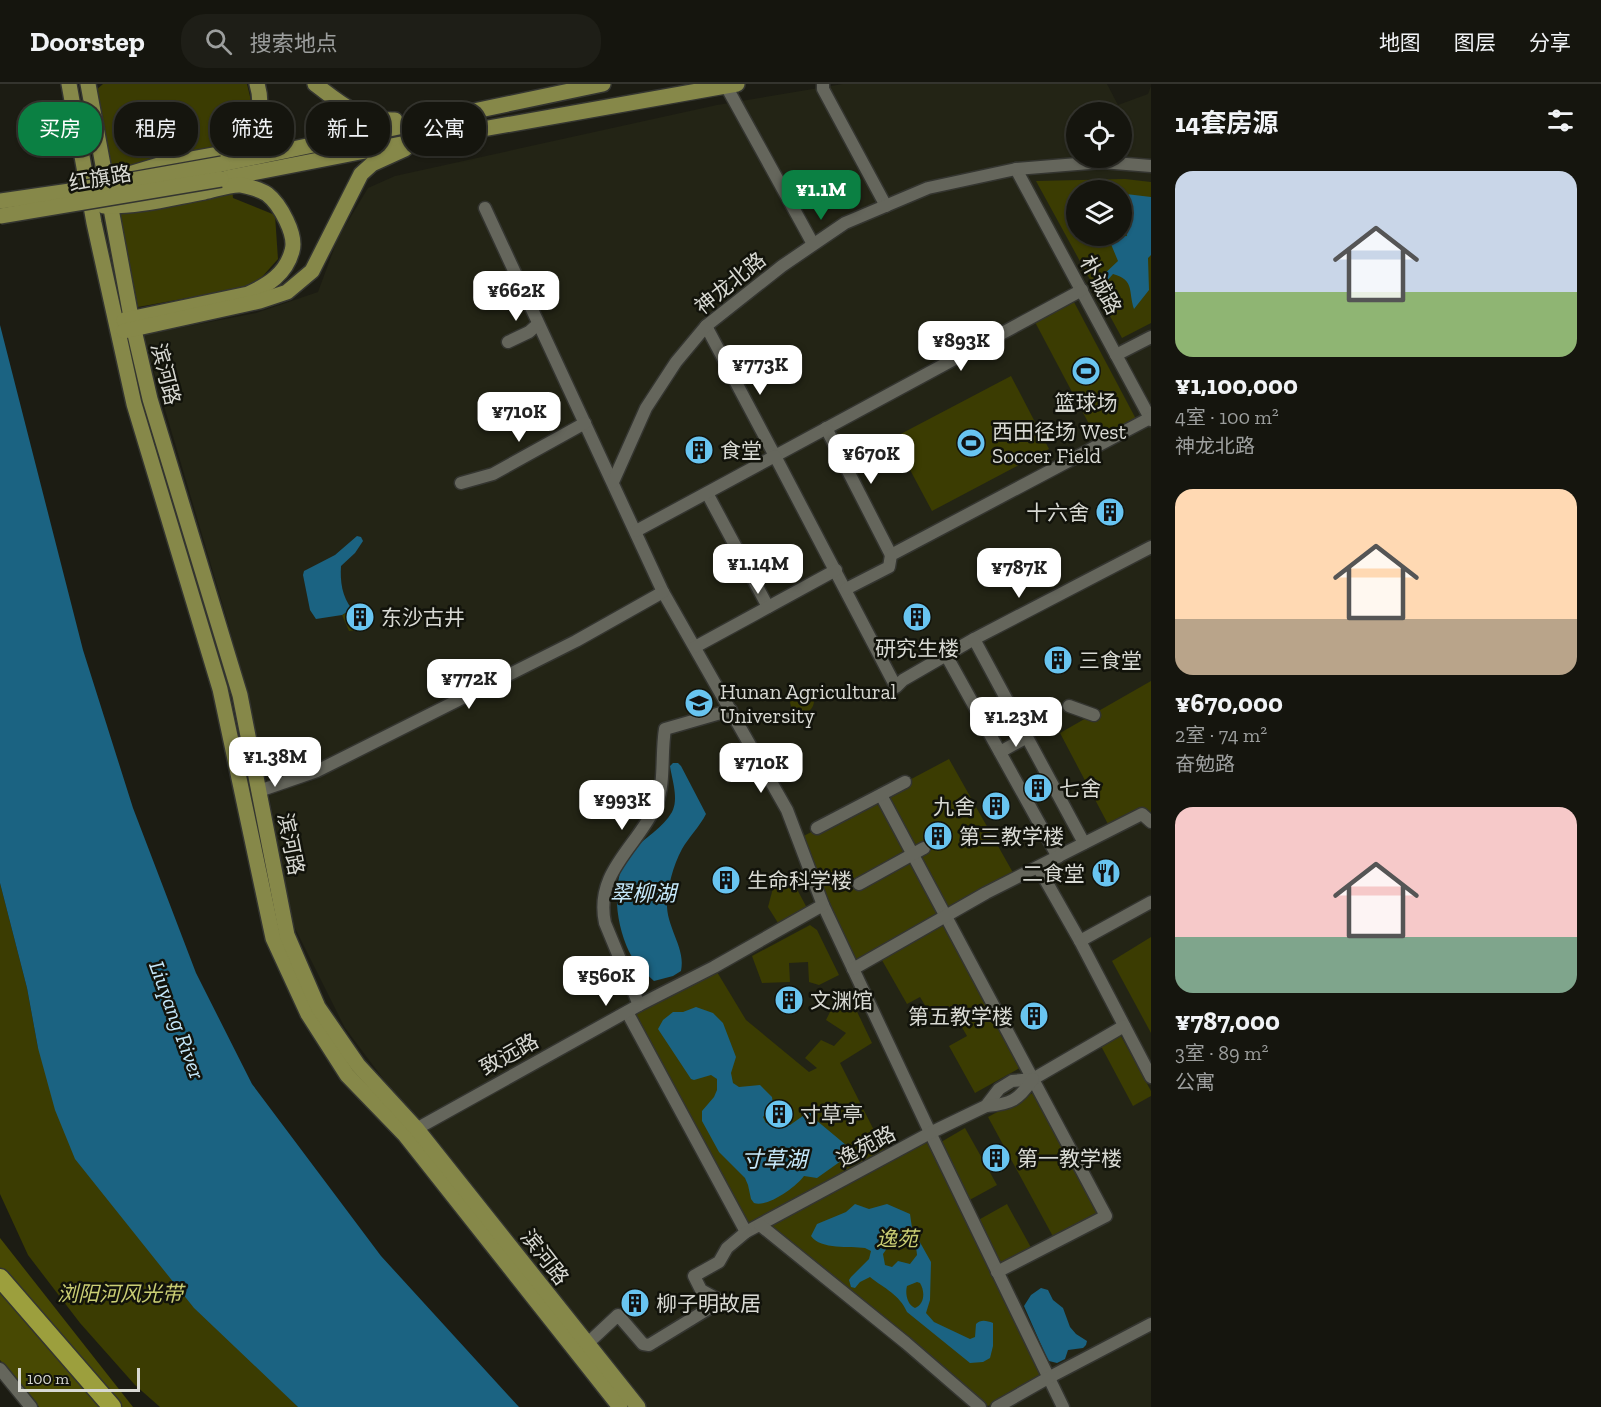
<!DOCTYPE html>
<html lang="zh">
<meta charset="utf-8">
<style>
body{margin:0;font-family:"Zilla Slab","Noto Sans SC",serif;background:#1e1e17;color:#f1f3f6;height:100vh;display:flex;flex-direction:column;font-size:22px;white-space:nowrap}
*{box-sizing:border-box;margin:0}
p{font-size:20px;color:#9d9f9e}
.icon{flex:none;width:33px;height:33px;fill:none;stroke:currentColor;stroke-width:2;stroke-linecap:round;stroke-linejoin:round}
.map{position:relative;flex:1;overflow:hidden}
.panel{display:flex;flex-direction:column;background:#15150e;width:450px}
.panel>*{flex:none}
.banner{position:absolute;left:18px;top:18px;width:570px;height:54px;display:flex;gap:12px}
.fabs{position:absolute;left:1066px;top:18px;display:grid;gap:12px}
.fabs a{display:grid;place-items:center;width:66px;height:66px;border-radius:50%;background:#15150e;box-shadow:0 2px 4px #0004,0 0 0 2px #34342e;font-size:30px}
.scale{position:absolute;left:18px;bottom:15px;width:122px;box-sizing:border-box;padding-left:6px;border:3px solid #d8d9d3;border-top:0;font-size:16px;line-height:21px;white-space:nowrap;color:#d8d9d3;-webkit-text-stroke:4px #12130b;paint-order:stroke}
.price{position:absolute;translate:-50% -51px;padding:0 14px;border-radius:12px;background:#fff;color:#222;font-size:20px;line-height:39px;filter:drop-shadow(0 2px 3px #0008)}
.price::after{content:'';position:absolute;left:50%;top:36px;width:18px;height:14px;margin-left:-9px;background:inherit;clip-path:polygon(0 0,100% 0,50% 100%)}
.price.active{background:#0b8043;color:#fff}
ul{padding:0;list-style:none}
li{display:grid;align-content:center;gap:12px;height:318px;padding:0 24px}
li span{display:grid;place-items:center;height:186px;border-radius:18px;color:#555}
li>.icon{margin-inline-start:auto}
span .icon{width:108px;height:108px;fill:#fffc;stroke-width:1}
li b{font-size:26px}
h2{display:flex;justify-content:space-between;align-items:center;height:72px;padding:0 24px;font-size:26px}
.pill{padding:0 21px;border-radius:24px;background:#15150e;box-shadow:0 2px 4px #0004,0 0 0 2px #34342e;font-size:21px;line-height:54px}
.pill.active{background:#0b8043;color:#fff}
header{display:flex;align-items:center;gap:36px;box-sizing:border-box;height:84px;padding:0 30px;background:#15150e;border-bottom:2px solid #34342e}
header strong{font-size:28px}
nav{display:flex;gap:33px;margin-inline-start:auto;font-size:21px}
.search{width:420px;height:54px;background:#1e1e17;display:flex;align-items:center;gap:15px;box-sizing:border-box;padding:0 21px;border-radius:24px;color:#9d9f9e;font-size:22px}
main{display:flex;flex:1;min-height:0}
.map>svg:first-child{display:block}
</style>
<header>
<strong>Doorstep</strong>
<div class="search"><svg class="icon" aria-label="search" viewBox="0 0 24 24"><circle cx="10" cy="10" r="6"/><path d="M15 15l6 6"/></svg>搜索地点</div>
<nav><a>地图</a><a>图层</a><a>分享</a></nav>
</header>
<main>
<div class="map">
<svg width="1151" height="1323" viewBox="0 0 1151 1323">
<rect width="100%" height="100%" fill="#1c1c13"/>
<path fill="#232415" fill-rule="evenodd" d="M 843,0 L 1107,0 L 1118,21 L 1148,10 L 1151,2 L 1151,1323 L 646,1323 L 544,1192 L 399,1016 L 345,944 L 293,840 L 266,695 L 229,542 L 143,251 L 256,229 L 318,208 L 338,154 L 368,104 L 395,92 L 717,21 ZM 1077,28 L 1122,28 L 1122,74 L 1077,74 ZM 1077,106 L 1122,106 L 1122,152 L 1077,152 Z"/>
<g fill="#3b3c02" fill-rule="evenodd">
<polygon points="103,0 247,0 253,25 228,60 233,114 275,131 278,175 254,202 138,223 96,6"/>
<path d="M 1125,95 L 1151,98 L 1151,239 L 1122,254 L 1036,97 ZM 1077,106 L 1122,106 L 1122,152 L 1077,152 Z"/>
<polygon points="1074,218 1137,337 1098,357 1035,238"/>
<polygon points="1011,292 1049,365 932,427 893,354"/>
<polygon points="363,523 366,533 366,545 349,547 342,531 352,525"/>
<polygon points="1151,597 1151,743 1142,725 1110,744 1060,649"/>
<circle cx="802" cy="617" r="12"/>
<polygon points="949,675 1016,794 948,832 1025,981 975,1009 949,962 967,952 952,926 934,936 920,913 907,920 879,871 853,885 798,755"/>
<polygon points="791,794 807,824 778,839 768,823 773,804"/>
<polygon points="0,799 27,904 38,964 281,1306 298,1323 160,1323 135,1301 80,1239 28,1171 0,1110"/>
<polygon points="810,841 817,846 839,891 819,901 809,898 808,878 789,879 790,898 762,899 752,872"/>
<polygon points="1151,853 1151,949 1112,877"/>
<polygon points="714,883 746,936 809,988 817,984 805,974 821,956 834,962 846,949 826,936 832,924 851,915 872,959 840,979 887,1072 746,1148 627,928"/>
<polygon points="1121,952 1151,1007 1151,1012 1133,1022 1101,962"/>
<polygon points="1038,1006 1106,1132 1056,1158 988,1033"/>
<polygon points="965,1044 997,1101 964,1119 936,1061"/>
<polygon points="929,1055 1043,1291 988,1322 770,1141"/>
<polygon points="1007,1120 1034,1169 997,1188 973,1139"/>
</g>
<polygon fill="#484903" points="0,1154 133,1323 39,1323 0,1276"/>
<g fill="#1b6382" fill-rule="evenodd">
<path d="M 1126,110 L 1151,113 L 1151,171 L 1148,174 L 1149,206 L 1134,225 C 1128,207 1135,196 1113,190 L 1106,198 L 1100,194 L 1118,177 L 1108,153 L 1127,152 C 1125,137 1119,124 1126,110 Z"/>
<polygon points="0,241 83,566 133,724 196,889 252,1000 381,1172 519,1323 298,1323 194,1224 75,1075 55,1026 38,964 27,904 0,799"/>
<path d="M 357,452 L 361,453 L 363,457 L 355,469 L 341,482 C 340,497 342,513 352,525 L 342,531 L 316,535 L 310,526 L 303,491 L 304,487 L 335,471 Z"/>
<path d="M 673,679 L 678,679 L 681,682 L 706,730 C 700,742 689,753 682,765 C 673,782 667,804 667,823 C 668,845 686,866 681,887 L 673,892 L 654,897 C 646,890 638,882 632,873 C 616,845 608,793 632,767 C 644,754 663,744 672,728 C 679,715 672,696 670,682 Z"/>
<path d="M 696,923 L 713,929 L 723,939 L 736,973 L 731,989 L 733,999 L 739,1003 L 760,1001 L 772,1013 L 773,1020 L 763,1033 L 766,1039 L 790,1041 L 807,1029 L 811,1028 L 816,1036 L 846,1061 L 841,1077 L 817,1094 L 804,1092 C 796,1103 767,1124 754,1119 L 751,1115 L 748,1101 L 745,1094 L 719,1068 L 702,1037 L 702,1027 L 714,1013 L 717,1006 L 717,995 L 711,991 L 694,996 L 691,995 L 658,945 L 663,936 L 673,928 L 683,928 Z"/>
<path d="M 855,1120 L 869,1125 L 887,1120 L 910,1130 L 912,1144 L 931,1178 L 930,1216 L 926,1229 L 934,1238 L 970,1255 L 975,1253 L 976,1240 C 981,1235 987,1237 993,1239 L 993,1262 L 990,1274 L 983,1278 L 970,1279 L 907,1228 C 899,1210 885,1205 870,1193 L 860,1198 L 855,1204 L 851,1203 L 849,1196 L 851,1193 L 869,1175 L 871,1167 L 865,1164 C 850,1162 821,1166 811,1152 L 817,1140 L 846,1128 ZM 897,1154 C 908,1154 917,1159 917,1171 L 910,1180 L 898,1177 L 892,1183 L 885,1181 L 883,1170 L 892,1157 ZM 917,1198 L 920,1199 C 925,1207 925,1220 915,1224 C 907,1221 905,1209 907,1202 Z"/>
<polygon points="1041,1204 1048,1206 1053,1216 1063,1224 1070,1243 1076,1250 1087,1257 1086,1261 1083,1264 1068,1266 1065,1275 1057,1279 1049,1277 1046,1272 1024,1222 1031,1211"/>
</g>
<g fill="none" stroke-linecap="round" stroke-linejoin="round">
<g stroke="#343530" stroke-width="15">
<g id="minor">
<polyline points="725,0 813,160"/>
<polyline points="823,0 823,5 886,122"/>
<polyline points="1016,85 1151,336"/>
<polyline points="485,124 663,508 787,726 823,821 936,1061 1063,1323"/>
<polyline points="706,242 775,372 1082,206"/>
<polyline points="508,258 529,248 538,240"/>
<polyline points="1116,271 1151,253"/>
<polyline points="826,344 891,471"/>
<polyline points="613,398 646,324 676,278 706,242 782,182 845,139 928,104 1016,85 1102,78 1151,82"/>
<polyline points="461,399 493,390 585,339"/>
<polyline points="707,409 768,523"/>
<polyline points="636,447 775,372 896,603 903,596 974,555 1151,463"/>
<polyline points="846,505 889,483 891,471 1150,334"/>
<polyline points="974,555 1084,759"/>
<polyline points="695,563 836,486"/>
<polyline points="946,571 1058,773"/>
<polyline points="1069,622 1094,631"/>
<polyline points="1000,668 1027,653"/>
<polyline points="259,707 317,687 576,557 663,508"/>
<polyline points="881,711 1106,1132 997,1188"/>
<polyline points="817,744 905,698"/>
<polyline points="1038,783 1080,857 1151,993"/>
<polyline points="859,800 924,764"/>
<polyline points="1080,857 1151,818"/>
<polyline points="853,885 986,809 1142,730 1151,738"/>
<path d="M 639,921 L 605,839 C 594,787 639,762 657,719 C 665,699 661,668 665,645 L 731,626"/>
<polyline points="627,928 746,1148 930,1049 986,1022 999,1005 1012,997 1033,995 1124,942"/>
<path d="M 986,1022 C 1012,1020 1018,1016 1033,995"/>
<polyline points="409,1049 639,921 714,883 823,821"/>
<polyline points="760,1141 906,1259 980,1323"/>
<polyline points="587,1260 618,1231 643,1260 649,1261 721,1217 701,1206 694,1192 719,1178 727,1164 746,1148"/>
<polyline points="0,1285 31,1323"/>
<polyline points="997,1323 1048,1294 1151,1240"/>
</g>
</g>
<g stroke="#343530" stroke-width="18">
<g id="major">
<polyline points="69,0 94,139 134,320 220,605 273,854 308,930 347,991 405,1051 620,1323"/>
<polyline points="88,0 131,233 150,315 240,611 287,851 318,923 358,981 416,1044 638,1323"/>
<path d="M 315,0 C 341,20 360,37 395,36"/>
<polyline points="222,80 603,0"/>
<path d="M 116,94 L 159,81 L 236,67 C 252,46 266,29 257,0"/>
<polyline points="221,95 432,54 737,0"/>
<path d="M 104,122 C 138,123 171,114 204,108 C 215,106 230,100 241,101 C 248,102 261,106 267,110 C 280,120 297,151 292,167 C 286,190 268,201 248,210 L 124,236"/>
<polyline points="124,247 260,217 287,208 312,187 361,90 372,80 405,65"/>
</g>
</g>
<g stroke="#343530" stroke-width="21">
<polyline id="highway" points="0,1194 112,1323"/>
</g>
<use href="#minor" stroke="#65665c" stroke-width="12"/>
<use href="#major" stroke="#868849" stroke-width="15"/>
<use href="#highway" stroke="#9c9f3d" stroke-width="18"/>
<g stroke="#343530" stroke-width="18" stroke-linecap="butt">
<g id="major-bridge">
<polyline points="0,117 70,107 222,80"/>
<polyline points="0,132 221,95"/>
</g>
</g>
<use href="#major-bridge" stroke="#868849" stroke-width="15"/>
</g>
<defs>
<g id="stadium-disc" transform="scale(1.5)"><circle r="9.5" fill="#68c4f0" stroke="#12130b"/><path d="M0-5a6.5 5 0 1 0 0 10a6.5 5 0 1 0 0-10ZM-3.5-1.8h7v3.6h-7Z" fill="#111"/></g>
<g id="building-disc" transform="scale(1.5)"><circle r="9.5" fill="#68c4f0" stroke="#12130b"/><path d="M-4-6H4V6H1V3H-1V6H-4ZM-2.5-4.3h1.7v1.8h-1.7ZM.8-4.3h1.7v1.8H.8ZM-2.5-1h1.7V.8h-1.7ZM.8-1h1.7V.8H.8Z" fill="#111"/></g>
<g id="university-disc" transform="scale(1.5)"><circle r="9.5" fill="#68c4f0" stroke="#12130b"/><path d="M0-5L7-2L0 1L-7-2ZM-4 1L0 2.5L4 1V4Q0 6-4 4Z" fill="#111"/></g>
<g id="restaurant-disc" transform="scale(1.5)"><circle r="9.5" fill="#68c4f0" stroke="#12130b"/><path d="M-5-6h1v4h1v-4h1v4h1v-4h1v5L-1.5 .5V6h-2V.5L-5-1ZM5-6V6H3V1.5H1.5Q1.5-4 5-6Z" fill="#111"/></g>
</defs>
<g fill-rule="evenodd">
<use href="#stadium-disc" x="1086" y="287"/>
<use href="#stadium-disc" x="971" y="359"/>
<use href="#building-disc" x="699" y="366"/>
<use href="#building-disc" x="1110" y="428"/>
<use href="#building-disc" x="360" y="533"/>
<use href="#building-disc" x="917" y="533"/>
<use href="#building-disc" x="1058" y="576"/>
<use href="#university-disc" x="699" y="619"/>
<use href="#building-disc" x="1038" y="704"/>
<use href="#building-disc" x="996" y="722"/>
<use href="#building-disc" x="938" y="752"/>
<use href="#restaurant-disc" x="1106" y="789"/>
<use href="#building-disc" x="726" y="796"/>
<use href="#building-disc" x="789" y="916"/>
<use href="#building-disc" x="1034" y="932"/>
<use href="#building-disc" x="779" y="1030"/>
<use href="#building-disc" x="996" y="1074"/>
<use href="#building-disc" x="635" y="1219"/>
</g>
<g text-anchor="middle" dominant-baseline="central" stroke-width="5" stroke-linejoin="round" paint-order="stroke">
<g font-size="21" fill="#d8d9d3" stroke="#12130b">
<text transform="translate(100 94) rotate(-10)">红旗路</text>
<text transform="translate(730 199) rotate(-39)">神龙北路</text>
<text transform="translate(1101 201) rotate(62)">朴诚路</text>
<text transform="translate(166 290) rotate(76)">滨河路</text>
<text transform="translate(291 760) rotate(79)">滨河路</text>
<text transform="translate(509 970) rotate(-29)">致远路</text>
<text transform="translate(866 1062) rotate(-28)">逸苑路</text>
<text transform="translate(545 1173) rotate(52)">滨河路</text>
</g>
<g font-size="21" fill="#d8d9d3" stroke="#12130b" text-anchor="start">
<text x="1086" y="318" text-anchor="middle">篮球场</text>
<text x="992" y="347">西田径场 West<tspan x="992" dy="24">Soccer Field</tspan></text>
<text x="720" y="366">食堂</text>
<text x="1089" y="428" text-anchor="end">十六舍</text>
<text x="381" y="533">东沙古井</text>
<text x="917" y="564" text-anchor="middle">研究生楼</text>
<text x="1079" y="576">三食堂</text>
<text x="720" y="607">Hunan Agricultural<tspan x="720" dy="24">University</tspan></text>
<text x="1059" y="704">七舍</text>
<text x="975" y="722" text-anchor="end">九舍</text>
<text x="959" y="752">第三教学楼</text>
<text x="1085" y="789" text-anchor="end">二食堂</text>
<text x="747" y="796">生命科学楼</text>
<text x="810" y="916">文渊馆</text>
<text x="1013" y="932" text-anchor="end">第五教学楼</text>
<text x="800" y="1030">寸草亭</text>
<text x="1017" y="1074">第一教学楼</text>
<text x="656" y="1219">柳子明故居</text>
</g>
<g font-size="21" font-style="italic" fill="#cace74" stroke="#12130b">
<text x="897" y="1154">逸苑</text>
<text x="120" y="1209">浏阳河风光带</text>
</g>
<g font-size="22" font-style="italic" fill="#c5e8fb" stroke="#12130b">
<text x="643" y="809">翠柳湖</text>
<text transform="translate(177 936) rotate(70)">Liuyang River</text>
<text x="774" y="1075">寸草湖</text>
</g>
</g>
</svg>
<div class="fabs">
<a><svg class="icon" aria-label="locate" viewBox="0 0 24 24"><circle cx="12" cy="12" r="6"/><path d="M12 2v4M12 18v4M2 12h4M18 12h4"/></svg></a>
<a><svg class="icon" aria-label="layers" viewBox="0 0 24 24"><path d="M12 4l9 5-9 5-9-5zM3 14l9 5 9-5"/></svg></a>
</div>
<div class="scale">100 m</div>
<b class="price active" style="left:821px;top:137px">¥1.1M</b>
<b class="price" style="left:516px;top:238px">¥662K</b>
<b class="price" style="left:961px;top:288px">¥893K</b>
<b class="price" style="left:760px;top:312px">¥773K</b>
<b class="price" style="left:519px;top:359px">¥710K</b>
<b class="price" style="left:871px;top:401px">¥670K</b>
<b class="price" style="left:758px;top:511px">¥1.14M</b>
<b class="price" style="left:1019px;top:515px">¥787K</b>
<b class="price" style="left:469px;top:626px">¥772K</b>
<b class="price" style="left:1016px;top:664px">¥1.23M</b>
<b class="price" style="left:275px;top:704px">¥1.38M</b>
<b class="price" style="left:761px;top:710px">¥710K</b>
<b class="price" style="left:622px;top:747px">¥993K</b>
<b class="price" style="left:606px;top:923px">¥560K</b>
<div class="banner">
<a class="pill active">买房</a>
<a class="pill">租房</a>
<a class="pill">筛选</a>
<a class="pill">新上</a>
<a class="pill">公寓</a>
</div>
</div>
<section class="panel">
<h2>14套房源<svg class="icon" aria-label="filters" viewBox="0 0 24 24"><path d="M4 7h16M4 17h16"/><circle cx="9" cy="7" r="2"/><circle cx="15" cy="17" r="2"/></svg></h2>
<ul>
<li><span style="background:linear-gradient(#c9d6e8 65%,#8fb573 0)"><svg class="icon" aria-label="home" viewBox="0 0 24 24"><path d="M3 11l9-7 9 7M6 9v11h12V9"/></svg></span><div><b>¥1,100,000</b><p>4室 · 100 m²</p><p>神龙北路</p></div></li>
<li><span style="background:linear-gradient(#ffd9b3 70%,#b9a48a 0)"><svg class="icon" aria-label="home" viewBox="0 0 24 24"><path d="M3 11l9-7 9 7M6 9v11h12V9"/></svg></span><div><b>¥670,000</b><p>2室 · 74 m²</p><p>奋勉路</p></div></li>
<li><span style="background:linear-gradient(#f6c9c9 70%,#7fa58c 0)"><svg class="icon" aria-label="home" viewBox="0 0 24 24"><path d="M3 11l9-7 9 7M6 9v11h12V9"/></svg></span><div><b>¥787,000</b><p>3室 · 89 m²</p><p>公寓</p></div></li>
</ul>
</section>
</main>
